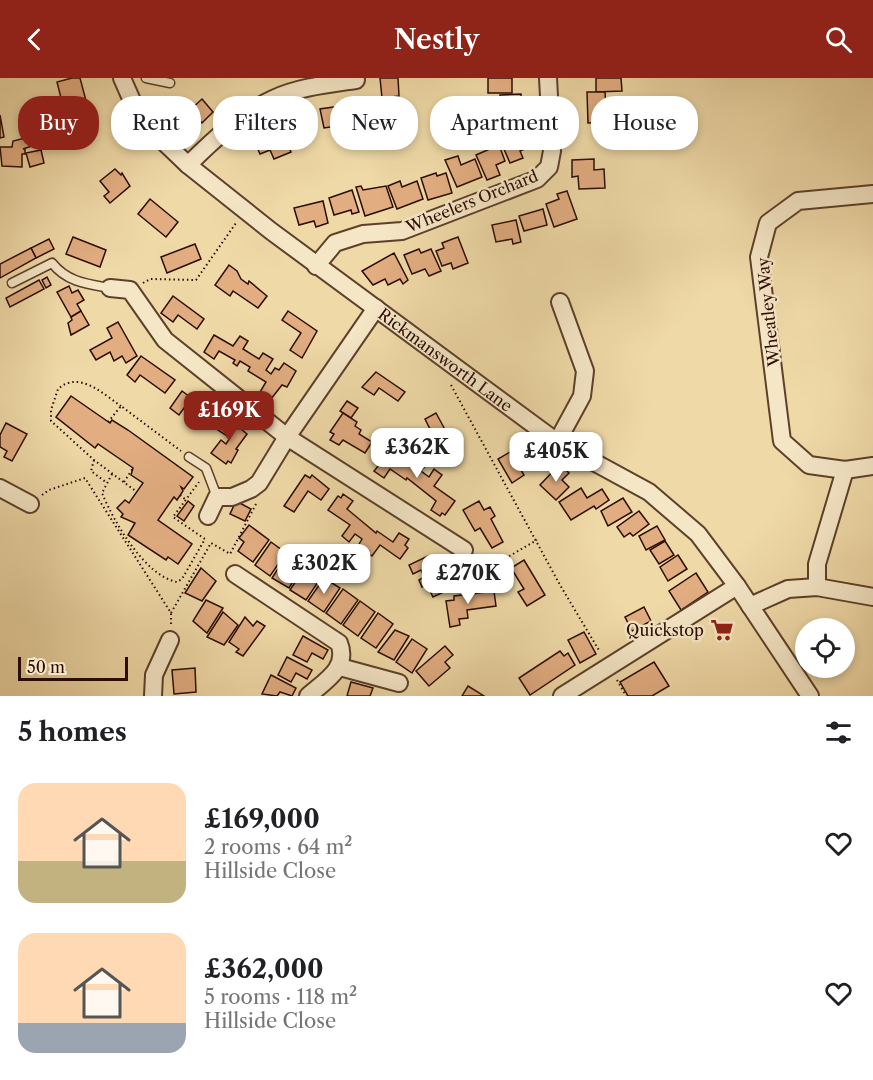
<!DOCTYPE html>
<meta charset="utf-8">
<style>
body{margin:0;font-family:"Libre Caslon Text",serif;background:#f6f6f6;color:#202124;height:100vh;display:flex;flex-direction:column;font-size:22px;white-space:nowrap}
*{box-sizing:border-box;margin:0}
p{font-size:20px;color:#757577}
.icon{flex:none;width:33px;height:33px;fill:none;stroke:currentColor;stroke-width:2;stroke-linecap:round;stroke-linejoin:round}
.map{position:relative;height:618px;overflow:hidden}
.details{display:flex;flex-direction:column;background:#fff;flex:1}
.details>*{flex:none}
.guide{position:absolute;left:18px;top:18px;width:837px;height:54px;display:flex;gap:12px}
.buttons{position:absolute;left:795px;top:540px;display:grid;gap:12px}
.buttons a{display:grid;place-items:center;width:60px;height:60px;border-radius:50%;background:#fff;box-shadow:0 3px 9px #0003;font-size:30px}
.scale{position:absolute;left:18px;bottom:15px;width:110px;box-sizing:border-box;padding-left:6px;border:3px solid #2b0d02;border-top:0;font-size:16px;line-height:21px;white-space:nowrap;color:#2b0d02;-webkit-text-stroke:4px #f5e6c6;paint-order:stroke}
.price{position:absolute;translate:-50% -51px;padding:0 14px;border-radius:12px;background:#fff;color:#222;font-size:20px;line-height:39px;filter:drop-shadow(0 2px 3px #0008)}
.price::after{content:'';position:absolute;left:50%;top:36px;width:18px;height:14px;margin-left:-9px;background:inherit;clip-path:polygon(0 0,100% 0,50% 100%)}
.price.active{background:#8f2418;color:#fff}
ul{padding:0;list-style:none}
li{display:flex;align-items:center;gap:18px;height:150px;padding:0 18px}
li span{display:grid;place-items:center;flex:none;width:168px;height:120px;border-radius:18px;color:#555}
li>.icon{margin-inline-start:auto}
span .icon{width:72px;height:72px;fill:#fffc;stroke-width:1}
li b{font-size:26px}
h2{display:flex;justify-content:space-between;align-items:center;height:72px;padding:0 18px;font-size:26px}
.pill{padding:0 21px;border-radius:24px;background:#fff;box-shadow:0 3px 9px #0003;font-size:21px;line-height:54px}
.pill.active{background:#8f2418;color:#fff}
header{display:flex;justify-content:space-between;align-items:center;height:78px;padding:0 18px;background:#8f2418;color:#fff;font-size:27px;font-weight:600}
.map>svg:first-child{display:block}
</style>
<header><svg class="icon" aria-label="back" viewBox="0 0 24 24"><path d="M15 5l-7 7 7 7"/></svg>Nestly<svg class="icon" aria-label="search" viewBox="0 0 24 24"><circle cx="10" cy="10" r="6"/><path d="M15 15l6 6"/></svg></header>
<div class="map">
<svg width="873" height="618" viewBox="0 0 873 618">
<rect width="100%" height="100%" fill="#efd9a7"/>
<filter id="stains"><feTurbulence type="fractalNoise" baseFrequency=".00333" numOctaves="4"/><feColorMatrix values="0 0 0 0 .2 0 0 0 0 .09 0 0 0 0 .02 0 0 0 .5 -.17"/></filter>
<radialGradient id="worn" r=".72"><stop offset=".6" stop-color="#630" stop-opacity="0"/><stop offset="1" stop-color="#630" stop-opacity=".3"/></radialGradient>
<g fill="#e1ad81" stroke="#2b0d02" stroke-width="1.5">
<polygon points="72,0 80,0 90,38 67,44 57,4"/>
<polygon points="380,0 398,0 399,18 382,20"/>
<rect x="488" y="0" width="24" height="15"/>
<polygon points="596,0 621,0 622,13 596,14"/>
<polygon points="587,14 605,14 606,30 612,30 612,44 588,45"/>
<polygon points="521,16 521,25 525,25 526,42 498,43 497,36 500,36 500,17"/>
<polygon points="202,21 213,34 202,45 190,32"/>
<polygon points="347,27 350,46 324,50 320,31"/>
<polygon points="309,31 315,49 292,57 286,38"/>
<polygon points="386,31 389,49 370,52 372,65 361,67 356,36"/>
<polygon points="0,37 4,59 0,60"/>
<polygon points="280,48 291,74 274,81 270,72 260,76 253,60"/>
<polygon points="522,53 529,69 520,73 523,80 510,85 500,62"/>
<polygon points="33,58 35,67 23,71 25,71 25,76 22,76 22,89 2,88 0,69 12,69 13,63"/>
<polygon points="499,67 505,83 496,87 500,97 487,102 476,77"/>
<polygon points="41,72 44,85 30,89 26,75"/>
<polygon points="458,78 461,87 475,81 482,99 457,109 445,82"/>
<polygon points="594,81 594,92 604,91 605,110 579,111 578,98 572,99 572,82"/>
<polygon points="115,91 121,97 122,95 130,108 110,125 104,118 109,114 100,103"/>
<polygon points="436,95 437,98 446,95 452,115 428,122 421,100"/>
<polygon points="400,103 402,109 417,103 423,121 397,131 388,108"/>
<polygon points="361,108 363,112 386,108 393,129 365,138 356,109"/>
<polygon points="352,112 359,134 352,136 351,132 334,137 329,120"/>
<polygon points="567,113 577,141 554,149 546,126 559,121 557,116"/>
<polygon points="150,121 178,144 166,159 138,136"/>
<polygon points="323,123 328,145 316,149 314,143 299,147 294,130"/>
<polygon points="543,131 547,147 524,153 519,138"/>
<polygon points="516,142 521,164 513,166 512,161 496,164 492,147"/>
<polygon points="73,159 106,172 100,189 66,176"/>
<polygon points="458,159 468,185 453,191 451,185 442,188 436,173 444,170 442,165"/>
<polygon points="49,161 54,171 36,180 31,170"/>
<polygon points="195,166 201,181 167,195 161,179"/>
<polygon points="31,170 36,180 0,200 0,186"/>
<polygon points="419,171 421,175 431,171 441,193 429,198 425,191 412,196 404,177"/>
<polygon points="394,175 408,202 403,206 400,201 388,207 385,201 373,207 362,193"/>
<polygon points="229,187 237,193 241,201 248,206 249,203 267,218 258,230 233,213 230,218 215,207"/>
<polygon points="47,199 51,207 46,210 42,202"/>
<polygon points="39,202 44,211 10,229 6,220"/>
<polygon points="69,208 72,215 78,212 84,222 77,226 81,233 71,239 57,214"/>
<polygon points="173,218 204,241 197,251 178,237 173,244 161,235"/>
<polygon points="81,233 89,247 71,257 68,245 72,242 71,239"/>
<polygon points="288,233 317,253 302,280 290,272 301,255 282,242"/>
<polygon points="118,244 137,278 126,285 122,278 114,283 110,274 96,282 90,272 112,260 107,250"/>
<polygon points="214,257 233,268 240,258 248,263 243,271 259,281 263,275 273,281 266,292 271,296 275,290 279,292 284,285 296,293 287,309 282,307 271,321 260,314 266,304 248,293 250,289 240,283 237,288 233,285 235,282 219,273 214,281 204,274"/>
<polygon points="141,278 175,302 165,315 140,297 135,304 127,297"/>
<polygon points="376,294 405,314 398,323 379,310 374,317 362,309"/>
<polygon points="182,313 201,327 206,321 215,328 212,333 216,335 207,347 184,330 179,337 170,330"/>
<polygon points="71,318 110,345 112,342 128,352 193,399 184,411 181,409 183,413 177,422 174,419 158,442 192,466 178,486 168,479 166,482 128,457 135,445 121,439 123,436 117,430 125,422 129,425 143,405 131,397 133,390 98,366 95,370 56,339"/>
<polygon points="347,323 358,330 351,340 340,333"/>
<polygon points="343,335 357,344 355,348 361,352 359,356 372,364 365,375 343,362 339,367 330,362 334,356 330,354"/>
<polygon points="436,335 448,357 453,354 458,363 453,366 456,370 443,377 425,341"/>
<polygon points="227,339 247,356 236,371 238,372 231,385 228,383 226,386 211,375 221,362 226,366 230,360 218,352"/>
<polygon points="6,345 27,356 12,383 4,379 7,373 0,369 0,357"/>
<polygon points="531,367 541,374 528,392 518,384"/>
<polygon points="383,373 404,388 412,377 426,387 421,393 429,399 434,391 442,397 434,408 455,423 445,437 442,435 440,438 431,432 436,423 407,400 406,402 390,391 384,400 374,393 379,387 375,385"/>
<polygon points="510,374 524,397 512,405 498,381"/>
<polygon points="560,386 569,395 562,402 569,409 556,422 540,407"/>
<polygon points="305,397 310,400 312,397 329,411 321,422 308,413 294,434 284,428"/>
<polygon points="581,410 587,420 602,411 609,422 596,431 594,428 571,442 559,424"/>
<polygon points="343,416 353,423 347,431 376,455 377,453 393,464 399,455 409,461 405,467 408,470 400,481 380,467 372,478 358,468 362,461 355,456 349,464 342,458 350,447 328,432 338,418 341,420"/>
<polygon points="623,420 632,434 608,448 601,433"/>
<polygon points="188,423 194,428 184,443 177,438"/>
<polygon points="236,423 251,431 245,443 230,436"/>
<polygon points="479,423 484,432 490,429 495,438 491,441 503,464 492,470 480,450 475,453 463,432"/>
<polygon points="639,433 649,446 633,458 630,455 624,459 617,449"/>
<polygon points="249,447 269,462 253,484 238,473 244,464 239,460"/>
<polygon points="657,448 665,462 646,472 639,458"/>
<polygon points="665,463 674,477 659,486 650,472"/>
<polygon points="271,464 286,475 270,498 255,487"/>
<polygon points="287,477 303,487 289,510 272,500"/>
<polygon points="678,477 687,491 668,503 660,489"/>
<polygon points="428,478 438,499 444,496 449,507 444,509 446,513 433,519 427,507 422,509 419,502 424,499 421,492 413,496 409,487"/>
<polygon points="524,482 545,517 527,528 518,514 524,511 511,490"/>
<polygon points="306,488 322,498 306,522 290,512"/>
<polygon points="201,490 216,503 202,523 185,515"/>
<polygon points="696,495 708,514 681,532 669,513"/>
<polygon points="324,500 340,510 324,534 308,523"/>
<polygon points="343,511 358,522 341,546 326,535"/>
<polygon points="494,513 496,528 467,532 468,540 459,541 460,547 450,549 446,523 454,522 454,518"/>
<polygon points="206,522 223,530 207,555 193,543"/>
<polygon points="360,523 375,534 358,558 343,547"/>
<polygon points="644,529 651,543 632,553 625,539"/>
<polygon points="223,534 238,547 224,567 207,559"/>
<polygon points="378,535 393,546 376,570 361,560"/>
<polygon points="245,539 253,548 257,543 265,548 243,578 236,574 239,571 229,564"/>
<polygon points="395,552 409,558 394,582 378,574"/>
<polygon points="584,554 596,576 580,585 568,562"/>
<polygon points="303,558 328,572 323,581 312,575 307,584 293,577"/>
<polygon points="412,561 427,571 412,595 396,584"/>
<polygon points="445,568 453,577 445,584 450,590 429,608 416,593"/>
<polygon points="560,573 564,578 568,575 575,587 530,617 519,600"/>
<polygon points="287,579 312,592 307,601 296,595 291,604 278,597"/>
<polygon points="654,584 669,608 652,618 628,618 620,604"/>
<polygon points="195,590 196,614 174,616 172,592"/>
<polygon points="271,597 296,610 292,618 280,614 277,618 262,616"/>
<polygon points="351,604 373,610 370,618 347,618"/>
<polygon points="468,608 484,618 462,618"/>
</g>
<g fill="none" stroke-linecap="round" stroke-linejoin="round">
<g stroke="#5c402b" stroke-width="11">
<g id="lane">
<polyline points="146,0 170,5"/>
<path d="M 12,205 L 52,185 C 67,204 87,206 110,210"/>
<polyline points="189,379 206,390 217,419"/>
</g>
</g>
<g stroke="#5c402b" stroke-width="20">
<g id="street">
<path id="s1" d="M 122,0 L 140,41 L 188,87 L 271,153 L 557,364 L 649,414 L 698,456 L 737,508 L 810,618"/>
<path d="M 188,87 C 213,62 241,36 273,21 C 298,9 329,6 356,2"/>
<polyline points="873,116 798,123 768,145 759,179 782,363 809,387 845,392 873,388"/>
<polyline points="316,188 335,165 363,156 402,153 537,101 549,89 552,73 548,0"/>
<polyline points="110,210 130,212 165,262 287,359 464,472"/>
<polyline points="557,364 582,318 585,293 560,224"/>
<polyline points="0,410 30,426"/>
<polyline points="208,438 217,419 232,419 251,411 259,405 287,359 376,230"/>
<path d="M 235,496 L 339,565 C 349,590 325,603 308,618"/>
<polyline points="817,509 817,486 845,392"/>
<polyline points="750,528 788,511 817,509 873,519"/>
<polyline points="340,589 399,605"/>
<polyline points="153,618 154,597 170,562"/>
<polyline points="562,618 737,508"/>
</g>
</g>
<g stroke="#2b0d02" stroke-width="2" stroke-dasharray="1.5 3" stroke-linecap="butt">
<polyline points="143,205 150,201 196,202 236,145"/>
<polyline points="451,307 560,507 600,574"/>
<path d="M 121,328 C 103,316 79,292 58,311 L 51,332 L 51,343 L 94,382 L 137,414"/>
<polyline points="108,344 121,328 181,373"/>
<polyline points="94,382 91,393 107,405"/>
<path d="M 112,396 L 102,415 C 114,444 145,498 177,504 L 182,501 L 205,461 L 173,439 L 199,404"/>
<polyline points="124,404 133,390"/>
<polyline points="42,417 49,412 85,400 171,535 171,548"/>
<polyline points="180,417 186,422"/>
<polyline points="475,480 489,490 537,462"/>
<polyline points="171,535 211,465 230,476 256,426"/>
<polyline points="617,602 626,618"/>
</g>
<use href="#lane" stroke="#f5e6c6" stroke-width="8"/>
<use href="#street" stroke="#f5e6c6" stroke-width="16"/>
</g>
<defs>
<g id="supermarket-bare" transform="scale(1.8)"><path d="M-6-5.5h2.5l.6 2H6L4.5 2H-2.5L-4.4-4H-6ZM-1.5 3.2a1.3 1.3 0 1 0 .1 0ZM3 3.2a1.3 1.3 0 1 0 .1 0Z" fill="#8f2418" stroke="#f5e6c6" stroke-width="2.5" paint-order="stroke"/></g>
</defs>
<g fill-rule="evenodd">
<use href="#supermarket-bare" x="722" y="552"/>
</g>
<g text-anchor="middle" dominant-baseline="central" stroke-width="5" stroke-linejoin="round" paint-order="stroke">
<g font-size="16" fill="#2b0d02" stroke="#f5e6c6">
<text transform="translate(472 123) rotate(-22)">Wheelers Orchard</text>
<text transform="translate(768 234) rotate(-96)">Wheatley Way</text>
<text stroke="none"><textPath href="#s1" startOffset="434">Rickmansworth Lane</textPath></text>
</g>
<g font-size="16" fill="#2b0d02" stroke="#f5e6c6" text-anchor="end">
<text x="704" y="552">Quickstop</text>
</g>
</g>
<rect width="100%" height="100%" filter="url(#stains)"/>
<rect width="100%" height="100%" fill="url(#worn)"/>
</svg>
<div class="buttons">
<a><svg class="icon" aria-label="locate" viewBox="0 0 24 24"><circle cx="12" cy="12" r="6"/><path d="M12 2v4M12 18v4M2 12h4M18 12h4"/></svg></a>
</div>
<div class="scale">50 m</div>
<b class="price active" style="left:229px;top:364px">£169K</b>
<b class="price" style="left:417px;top:401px">£362K</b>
<b class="price" style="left:556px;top:405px">£405K</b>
<b class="price" style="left:324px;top:517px">£302K</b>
<b class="price" style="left:468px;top:527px">£270K</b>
<div class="guide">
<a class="pill active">Buy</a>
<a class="pill">Rent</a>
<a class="pill">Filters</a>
<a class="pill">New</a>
<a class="pill">Apartment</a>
<a class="pill">House</a>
</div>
</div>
<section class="details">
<h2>5 homes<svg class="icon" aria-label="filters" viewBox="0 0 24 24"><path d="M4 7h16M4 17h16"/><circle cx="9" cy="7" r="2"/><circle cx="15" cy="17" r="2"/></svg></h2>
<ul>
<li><span style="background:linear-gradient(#ffd9b3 65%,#c2b280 0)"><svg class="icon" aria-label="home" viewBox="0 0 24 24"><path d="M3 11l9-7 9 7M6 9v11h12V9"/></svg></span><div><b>£169,000</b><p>2 rooms · 64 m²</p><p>Hillside Close</p></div><svg class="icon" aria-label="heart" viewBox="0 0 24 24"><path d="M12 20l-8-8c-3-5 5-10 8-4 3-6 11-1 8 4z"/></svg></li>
<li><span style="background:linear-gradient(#ffd9b3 75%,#9aa5b1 0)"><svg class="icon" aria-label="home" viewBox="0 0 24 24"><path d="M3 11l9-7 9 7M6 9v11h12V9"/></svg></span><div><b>£362,000</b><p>5 rooms · 118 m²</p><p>Hillside Close</p></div><svg class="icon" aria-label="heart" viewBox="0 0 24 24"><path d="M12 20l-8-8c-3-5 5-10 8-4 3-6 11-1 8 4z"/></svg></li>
</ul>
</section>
